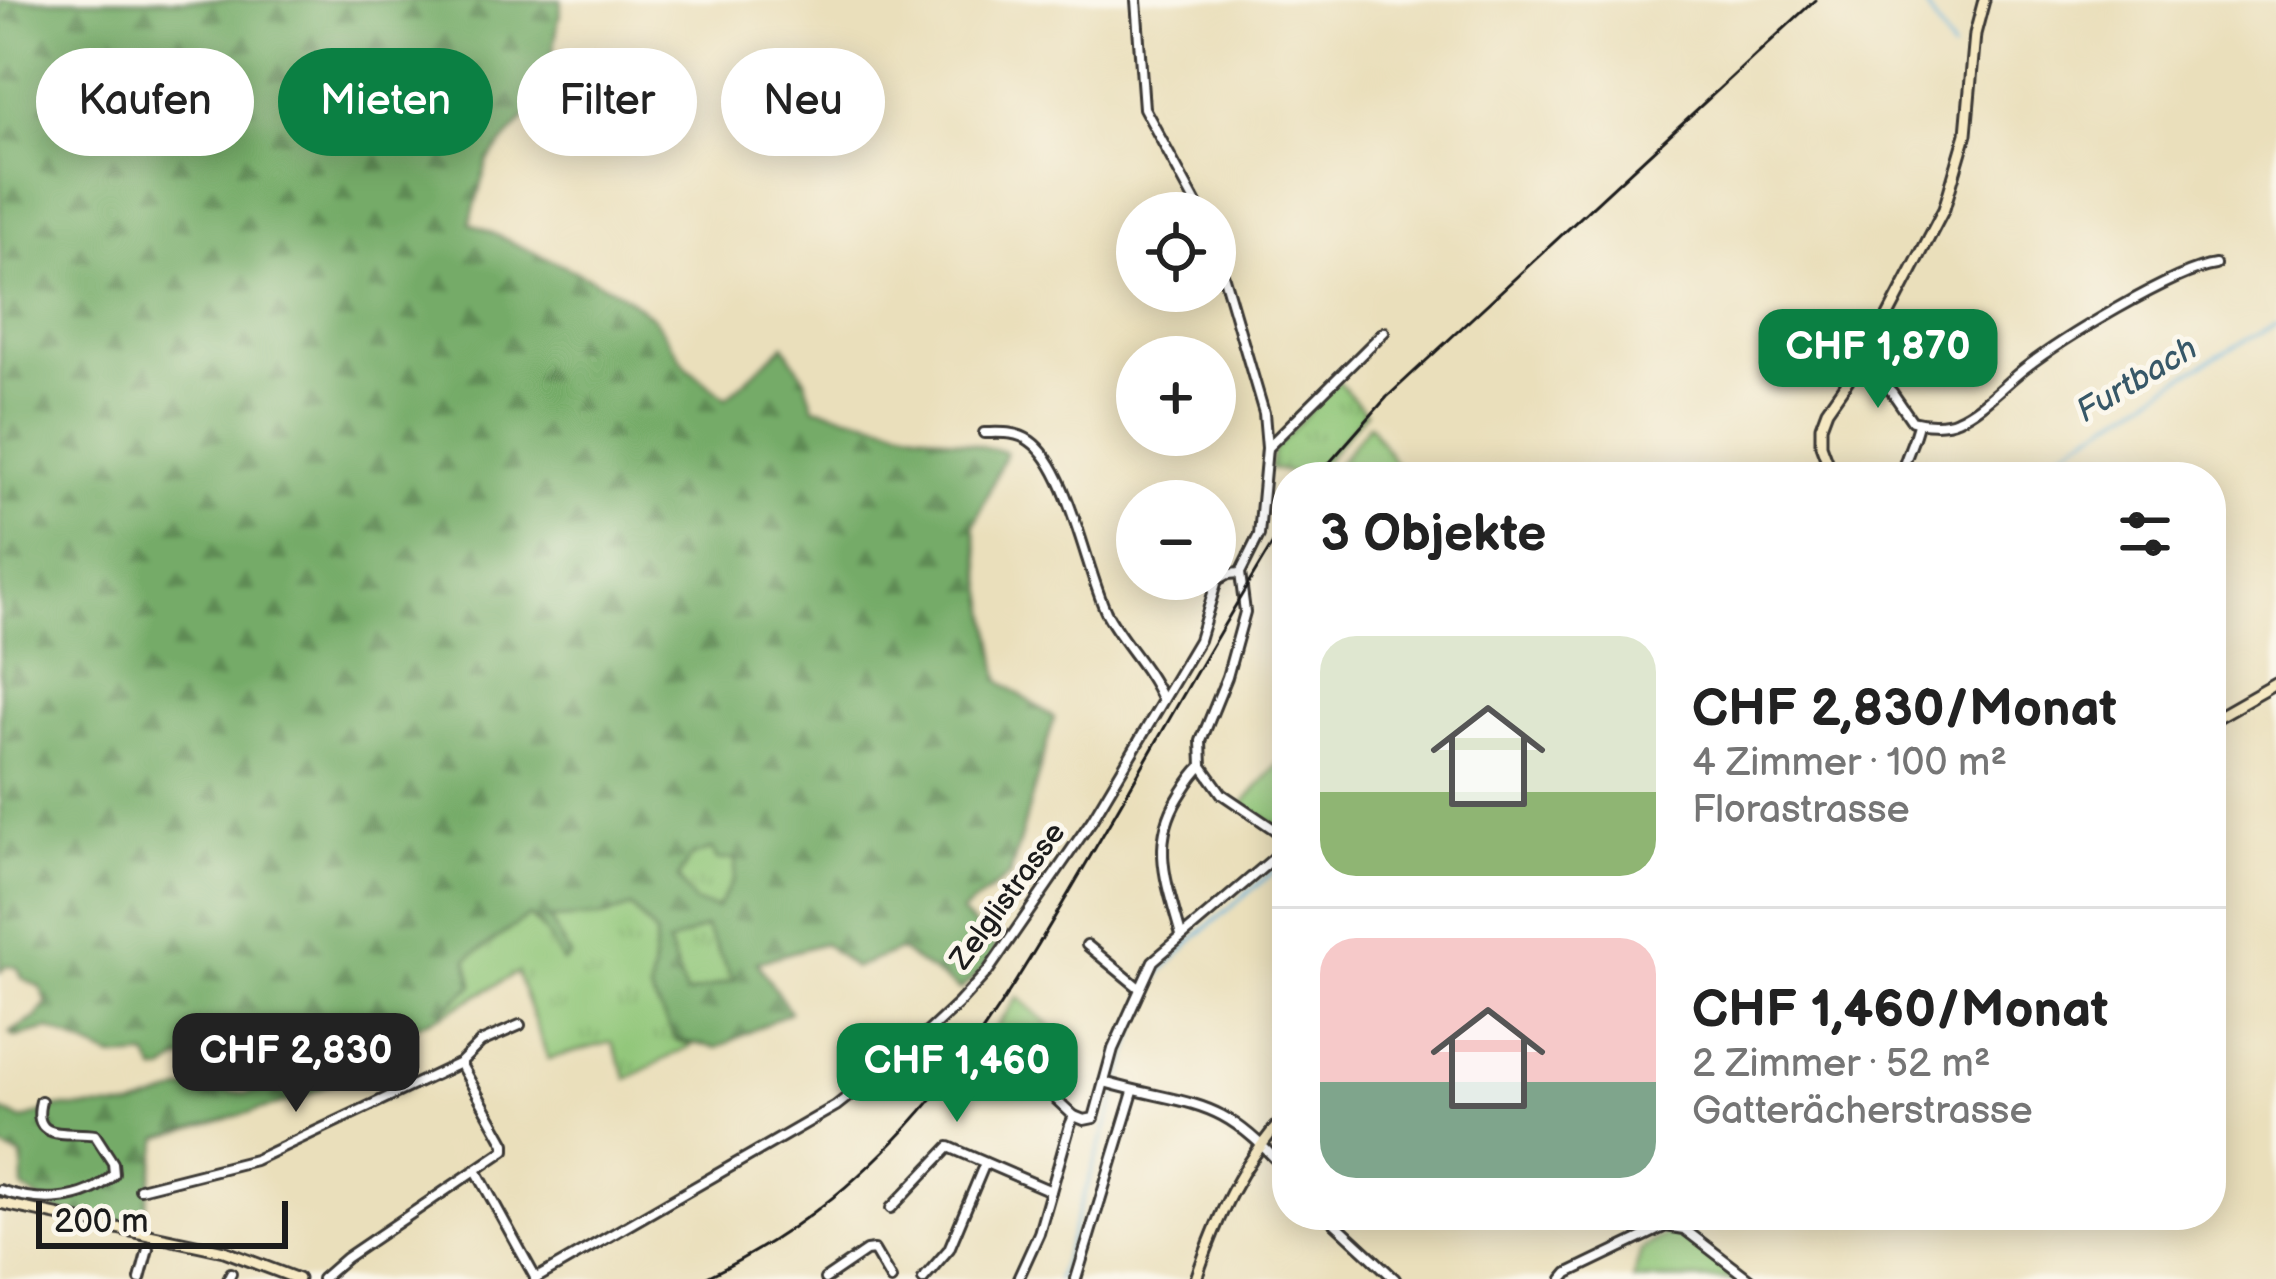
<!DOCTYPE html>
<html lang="de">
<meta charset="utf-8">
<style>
body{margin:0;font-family:"Balsamiq Sans",sans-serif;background:#f2f2f2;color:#222;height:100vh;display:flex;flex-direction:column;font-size:45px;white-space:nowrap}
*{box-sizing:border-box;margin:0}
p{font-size:39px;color:#767676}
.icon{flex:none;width:66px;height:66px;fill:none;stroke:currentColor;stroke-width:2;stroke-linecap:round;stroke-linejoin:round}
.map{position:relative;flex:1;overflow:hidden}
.panel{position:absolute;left:1272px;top:462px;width:954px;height:768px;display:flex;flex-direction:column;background:#fff;border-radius:48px;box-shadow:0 6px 30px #0003}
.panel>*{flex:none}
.hud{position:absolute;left:36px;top:48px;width:1056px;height:108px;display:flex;gap:24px}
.controls{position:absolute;left:1116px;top:192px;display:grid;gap:24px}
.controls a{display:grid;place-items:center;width:120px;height:120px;border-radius:50%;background:#fff;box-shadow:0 6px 30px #0003;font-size:60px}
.scale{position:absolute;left:36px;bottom:30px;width:252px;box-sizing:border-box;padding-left:12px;border:6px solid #1c1c1c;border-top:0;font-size:33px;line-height:42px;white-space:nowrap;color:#1c1c1c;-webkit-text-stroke:9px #fbf7ec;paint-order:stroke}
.price{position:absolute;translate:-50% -102px;padding:0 27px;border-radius:24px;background:#0b8043;color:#fff;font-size:39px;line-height:78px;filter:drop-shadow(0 3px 6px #0008)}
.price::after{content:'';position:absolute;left:50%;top:72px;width:36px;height:27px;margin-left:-18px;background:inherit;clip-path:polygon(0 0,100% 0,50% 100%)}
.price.selected{background:#222;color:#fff}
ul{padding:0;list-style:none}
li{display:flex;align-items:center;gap:36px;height:300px;padding:0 48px}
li+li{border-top:3px solid #e0e0e0}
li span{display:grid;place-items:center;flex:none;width:336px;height:240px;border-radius:36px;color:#555}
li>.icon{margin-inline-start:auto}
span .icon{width:144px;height:144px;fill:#fffc;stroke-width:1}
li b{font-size:51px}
h2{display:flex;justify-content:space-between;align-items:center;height:144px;padding:0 48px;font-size:51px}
.pill{padding:0 42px;border-radius:54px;background:#fff;box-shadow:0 6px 30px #0003;font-size:42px;line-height:108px}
.pill.selected{background:#0b8043;color:#fff}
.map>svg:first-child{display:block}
</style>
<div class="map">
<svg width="2276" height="1279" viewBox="0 0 2276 1279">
<defs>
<pattern id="grass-tufts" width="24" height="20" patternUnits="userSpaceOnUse" patternTransform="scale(3)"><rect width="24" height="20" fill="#90c678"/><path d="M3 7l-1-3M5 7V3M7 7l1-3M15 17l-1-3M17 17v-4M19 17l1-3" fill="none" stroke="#7caa67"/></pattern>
<pattern id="forest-firs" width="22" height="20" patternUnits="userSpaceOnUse" patternTransform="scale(3)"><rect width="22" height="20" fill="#74ab68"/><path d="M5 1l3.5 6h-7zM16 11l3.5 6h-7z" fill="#5e8a55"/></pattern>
</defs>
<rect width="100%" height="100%" fill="#fbf7ec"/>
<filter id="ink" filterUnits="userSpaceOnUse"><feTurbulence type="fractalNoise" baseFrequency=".00833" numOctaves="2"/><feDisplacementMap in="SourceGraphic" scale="24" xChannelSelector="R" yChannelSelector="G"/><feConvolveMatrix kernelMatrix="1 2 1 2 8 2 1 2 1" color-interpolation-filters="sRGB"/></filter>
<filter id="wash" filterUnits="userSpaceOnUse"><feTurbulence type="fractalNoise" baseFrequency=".004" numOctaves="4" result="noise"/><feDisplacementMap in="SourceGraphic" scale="48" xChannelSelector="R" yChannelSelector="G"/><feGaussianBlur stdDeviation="2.7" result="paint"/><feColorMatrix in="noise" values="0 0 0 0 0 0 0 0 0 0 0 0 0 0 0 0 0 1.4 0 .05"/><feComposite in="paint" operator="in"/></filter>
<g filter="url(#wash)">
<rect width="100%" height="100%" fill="#eadfbb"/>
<g fill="url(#grass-tufts)" stroke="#56714a" stroke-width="3">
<polygon points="1337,381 1366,412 1311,477 1270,468 1274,450"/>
<polygon points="1369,424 1404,477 1328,477"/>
<polygon points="1287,754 1287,832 1242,805"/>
<polygon points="712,849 736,858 734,879 718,908 695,903 678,878 691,856"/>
<polygon points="631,907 656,935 650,992 676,1040 692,1045 627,1079 612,1042 548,1059 517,973 444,1014 443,1010 473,985 467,959 529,916 570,956 549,919 605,916"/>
<polygon points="705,927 734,980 686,995 668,943"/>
<polygon points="1018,997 1061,1035 1029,1067 992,1033"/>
</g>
<path fill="url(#forest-firs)" stroke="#486442" stroke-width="3" fill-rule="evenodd" d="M 0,0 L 562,0 L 546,94 L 488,160 L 470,223 L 618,291 L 654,318 L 688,368 L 726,398 L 784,345 L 805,379 L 814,407 L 1006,452 L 974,526 L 1000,681 L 1054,718 L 1010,875 L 961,913 L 997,948 L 984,969 L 960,990 L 899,950 L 854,968 L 824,943 L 757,962 L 790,1012 L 717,1048 L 676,1040 L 650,992 L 656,935 L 632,907 L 605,916 L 550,919 L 570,957 L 563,962 L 538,921 L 529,916 L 467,959 L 473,985 L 443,1010 L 444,1014 L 350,1054 L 357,1071 L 298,1099 L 160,1138 L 142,1224 L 56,1211 L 23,1188 L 22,1157 L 0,1147 L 0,1110 L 23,1120 L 57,1107 L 132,1108 L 193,1087 L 245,1094 L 273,1085 L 282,1089 L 298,1084 L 325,1063 L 320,1055 L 286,1040 L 241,1058 L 179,1060 L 165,1071 L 156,1072 L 147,1056 L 113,1058 L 49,1029 L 15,1037 L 10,1033 L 35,1018 L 47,1003 L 40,987 L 22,978 L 18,968 L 7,965 L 0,972 ZM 712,849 L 717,860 L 736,859 L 734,879 L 717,908 L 695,903 L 678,878 L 691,856 ZM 705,927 L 734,980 L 686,995 L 668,944 Z"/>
<polygon fill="#90c678" stroke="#56714a" stroke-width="3" points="1669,1233 1688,1236 1741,1279 1633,1279 1641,1250"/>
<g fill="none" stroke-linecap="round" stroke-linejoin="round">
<g stroke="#60b1db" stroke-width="3">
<polyline points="1922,0 1953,51"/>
<polyline points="2022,477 2210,360 2276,324"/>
<polyline points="1120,1081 1147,994 1162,971 1198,935 1287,860"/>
<polyline points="1057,1279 1118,1091"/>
</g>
</g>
</g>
<g filter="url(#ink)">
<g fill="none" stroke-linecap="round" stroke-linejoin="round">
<g stroke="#3b3934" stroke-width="14">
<g id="street">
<polyline points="1136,0 1144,108 1201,213"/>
<polyline points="1215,247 1264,413 1267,448"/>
<path d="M 1862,362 L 1892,392 L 1912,421 C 1923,424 1945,426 1957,420 C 1982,409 2003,385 2025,368 C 2061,340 2173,271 2215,265"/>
<path d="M 984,433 C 1000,433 1016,431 1030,441 C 1068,467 1086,569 1106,612 C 1122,643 1148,666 1162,699"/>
<path d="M 1901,477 C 1904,458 1914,443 1918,424"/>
<polyline points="1287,838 1222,794 1202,766 1201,741 1227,677 1245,612 1240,573 1259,535 1267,448 1384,332"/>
<path d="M 1181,935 C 1168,886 1149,845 1179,797 C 1186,786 1192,775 1202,766"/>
<polyline points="1087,945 1138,987"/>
<polyline points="995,1042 1074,1116"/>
<path d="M 1104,1082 C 1194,1108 1219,1094 1287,1172"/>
<polyline points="477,1172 536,1279"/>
<polyline points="140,1189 255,1160 460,1063 481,1042 520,1025"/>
<path d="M 0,1190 C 37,1203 84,1204 114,1174 L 113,1163 L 95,1135 C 71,1130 30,1144 41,1101"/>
<polyline points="891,1208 949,1147 1051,1191"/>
<polyline points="1326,1215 1395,1279"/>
<polyline points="140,1279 148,1249"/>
<polyline points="228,1279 231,1273"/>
<polyline points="322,1279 346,1258 505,1150 505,1144 460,1063"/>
<polyline points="535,1279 836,1106 916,1043 958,1004 988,971 1092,820 1199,640 1217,580 1228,574 1240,573"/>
<polyline points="825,1279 866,1251 874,1250 891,1279"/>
<polyline points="923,1279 949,1249 985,1163"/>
<polyline points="1018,1279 1039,1233 1070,1125 1074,1116 1084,1120 1094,1118 1113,1049 1153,961 1287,847"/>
<polyline points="1076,1279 1133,1092"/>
<polyline points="1563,1279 1568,1273 1666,1226 1684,1229 1749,1279"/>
</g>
</g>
<g stroke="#3b3934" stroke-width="15">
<g id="secondary">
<polyline points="1833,477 1821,445 1821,426 1827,410 1875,341 1944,209 1966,134 1975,34 1984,0"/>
<polyline points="2211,721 2276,684"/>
<polyline points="0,1203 224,1251 298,1279"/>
<path d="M 1196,1279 C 1217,1217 1241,1163 1287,1115"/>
</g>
</g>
<use href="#street" stroke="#fff" stroke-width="8"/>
<use href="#secondary" stroke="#f6e9c3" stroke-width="9"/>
<g stroke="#1c1c1c" stroke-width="3">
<polyline points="1317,477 1387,397 1815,0"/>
<path d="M 703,1279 C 901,1184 989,1031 1094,850 C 1158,740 1220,628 1287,520"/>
</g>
</g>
</g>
<g text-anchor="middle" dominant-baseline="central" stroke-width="10" stroke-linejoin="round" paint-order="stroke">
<g font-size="30" fill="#1c1c1c" stroke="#fbf7ec">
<text transform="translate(1008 896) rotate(-54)">Zelglistrasse</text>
</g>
<g font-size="33" font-style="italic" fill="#375868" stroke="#fbf7ec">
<text transform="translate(2137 380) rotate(-31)">Furtbach</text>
</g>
</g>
</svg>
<div class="controls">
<a><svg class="icon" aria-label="locate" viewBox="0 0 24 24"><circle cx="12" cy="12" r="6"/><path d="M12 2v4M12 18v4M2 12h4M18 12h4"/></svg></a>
<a>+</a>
<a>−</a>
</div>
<div class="scale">200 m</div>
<b class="price" style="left:1878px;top:411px">CHF 1,870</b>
<b class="price selected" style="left:296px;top:1115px">CHF 2,830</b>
<b class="price" style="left:957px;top:1125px">CHF 1,460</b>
<div class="hud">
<a class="pill">Kaufen</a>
<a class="pill selected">Mieten</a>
<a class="pill">Filter</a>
<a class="pill">Neu</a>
</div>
<section class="panel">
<h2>3 Objekte<svg class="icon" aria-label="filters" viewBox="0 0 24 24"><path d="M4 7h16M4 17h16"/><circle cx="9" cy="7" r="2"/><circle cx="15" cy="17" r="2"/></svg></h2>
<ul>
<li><span style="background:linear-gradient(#dfe7d0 65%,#8fb573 0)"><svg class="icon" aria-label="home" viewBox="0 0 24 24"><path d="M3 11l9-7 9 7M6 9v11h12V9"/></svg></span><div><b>CHF 2,830/Monat</b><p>4 Zimmer · 100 m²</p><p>Florastrasse</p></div></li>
<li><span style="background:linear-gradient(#f6c9c9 60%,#7fa58c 0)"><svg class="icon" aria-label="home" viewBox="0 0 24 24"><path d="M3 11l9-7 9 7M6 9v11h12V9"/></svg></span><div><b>CHF 1,460/Monat</b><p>2 Zimmer · 52 m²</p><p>Gatterächerstrasse</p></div></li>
</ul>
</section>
</div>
